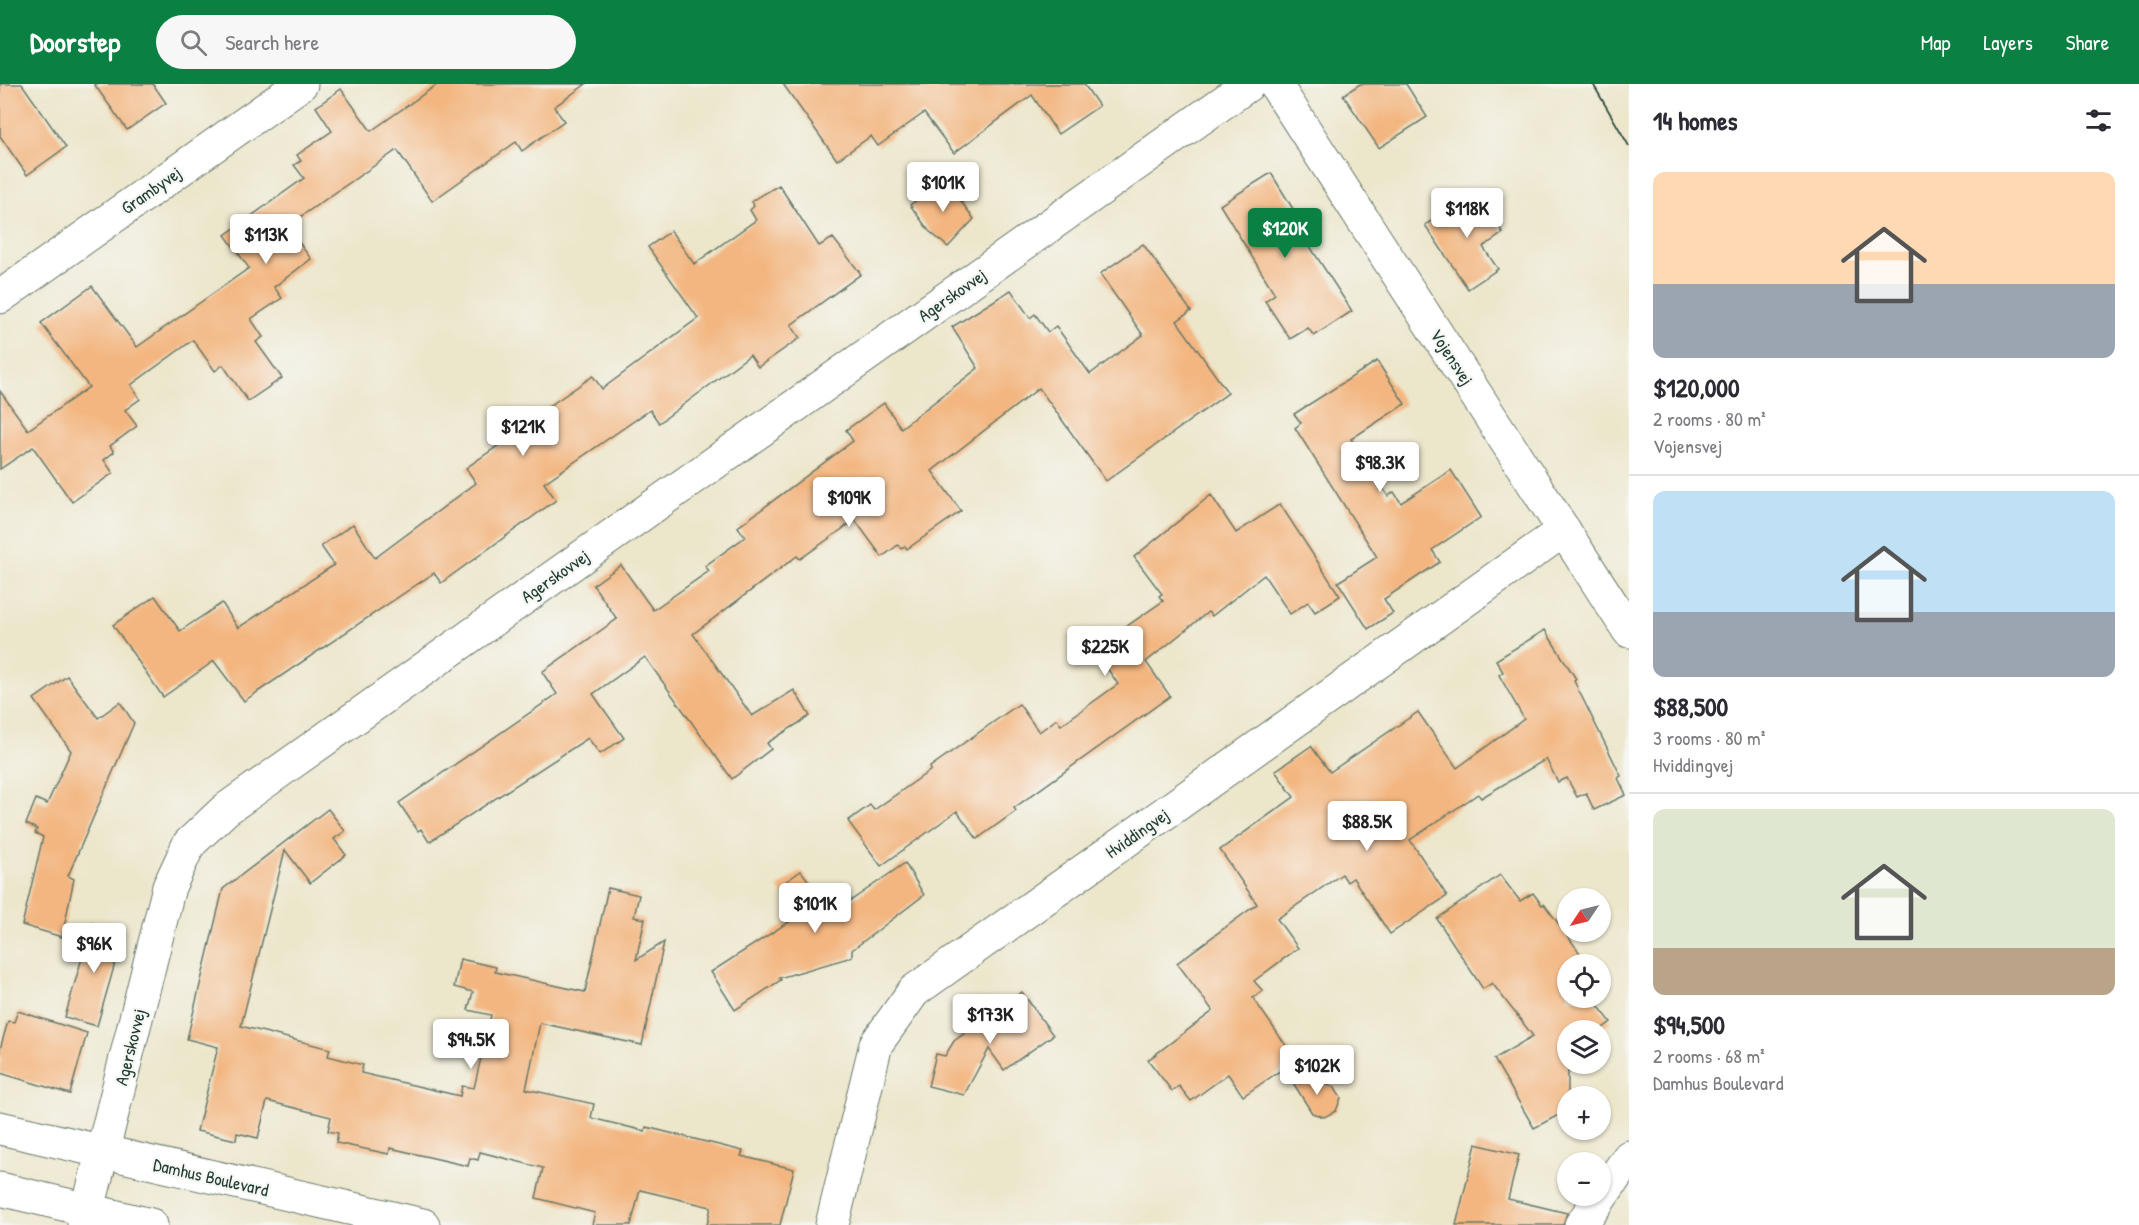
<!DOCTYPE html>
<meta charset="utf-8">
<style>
body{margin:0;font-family:"Patrick Hand",sans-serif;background:#f7f7f7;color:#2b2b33;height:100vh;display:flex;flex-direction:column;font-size:22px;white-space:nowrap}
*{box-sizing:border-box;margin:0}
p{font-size:20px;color:#7c7c81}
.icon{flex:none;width:33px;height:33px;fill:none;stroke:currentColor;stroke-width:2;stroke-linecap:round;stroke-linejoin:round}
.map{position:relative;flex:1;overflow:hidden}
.side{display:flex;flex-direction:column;background:#fff;width:510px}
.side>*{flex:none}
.needle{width:39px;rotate:235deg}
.buttons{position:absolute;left:1557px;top:804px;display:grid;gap:12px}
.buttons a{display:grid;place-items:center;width:54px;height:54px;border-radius:50%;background:#fff;box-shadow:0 2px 4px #0004;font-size:30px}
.price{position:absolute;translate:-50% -51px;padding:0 14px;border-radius:6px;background:#fff;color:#222;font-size:20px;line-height:39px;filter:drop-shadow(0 2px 3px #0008)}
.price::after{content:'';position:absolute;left:50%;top:36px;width:18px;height:14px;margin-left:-9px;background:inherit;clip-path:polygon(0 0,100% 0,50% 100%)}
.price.on{background:#0b8043;color:#fff}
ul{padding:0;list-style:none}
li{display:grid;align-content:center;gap:12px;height:318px;padding:0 24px}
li+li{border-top:2px solid #e1e1e2}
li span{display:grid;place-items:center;height:186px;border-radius:12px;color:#555}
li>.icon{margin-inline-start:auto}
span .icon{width:108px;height:108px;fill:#fffc;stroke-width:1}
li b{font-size:26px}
h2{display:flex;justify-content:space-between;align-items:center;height:72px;padding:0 24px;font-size:26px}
header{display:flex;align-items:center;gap:36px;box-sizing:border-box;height:84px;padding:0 30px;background:#0b8043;color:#fff}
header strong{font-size:28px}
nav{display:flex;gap:33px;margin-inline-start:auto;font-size:21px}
.search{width:420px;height:54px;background:#f7f7f7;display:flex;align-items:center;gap:15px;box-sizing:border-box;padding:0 21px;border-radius:33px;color:#7c7c81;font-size:22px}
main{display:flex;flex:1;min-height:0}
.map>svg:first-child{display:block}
</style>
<header>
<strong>Doorstep</strong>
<div class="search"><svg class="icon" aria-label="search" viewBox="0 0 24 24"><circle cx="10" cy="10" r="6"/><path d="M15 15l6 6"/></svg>Search here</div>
<nav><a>Map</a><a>Layers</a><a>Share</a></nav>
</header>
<main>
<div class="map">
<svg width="1629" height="1141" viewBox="0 0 1629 1141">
<rect width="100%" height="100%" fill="#f6f6f2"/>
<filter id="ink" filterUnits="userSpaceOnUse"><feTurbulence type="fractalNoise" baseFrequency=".0167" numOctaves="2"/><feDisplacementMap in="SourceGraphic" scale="12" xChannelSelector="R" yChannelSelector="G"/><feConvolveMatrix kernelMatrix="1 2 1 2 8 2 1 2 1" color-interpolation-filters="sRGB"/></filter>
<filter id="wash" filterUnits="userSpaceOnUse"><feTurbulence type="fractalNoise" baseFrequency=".008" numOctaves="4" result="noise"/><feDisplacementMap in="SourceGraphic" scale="24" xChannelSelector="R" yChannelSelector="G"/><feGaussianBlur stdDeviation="1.35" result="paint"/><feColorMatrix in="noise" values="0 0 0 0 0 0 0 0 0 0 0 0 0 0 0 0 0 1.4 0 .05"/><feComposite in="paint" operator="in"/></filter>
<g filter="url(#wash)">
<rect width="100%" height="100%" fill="#ece6cb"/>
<g id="blocks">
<g fill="#f3b680">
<polygon points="0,0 22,0 66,63 27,91 0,52"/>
<polygon points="94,0 153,0 166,19 127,46"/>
<polygon points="438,0 586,0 554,23 564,37 522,67 516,58 432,117 397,66 287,142 311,175 274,203 282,214 251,235 263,253 256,258 282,294 248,317 223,281 215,287 193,256 131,301 140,315 125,326 137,342 110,362 114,368 104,376 113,389 72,418 33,363 0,385 0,307 28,346 89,303 41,239 92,202 137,263 249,184 225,151 304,94 294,81 301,77 297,71 332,47 316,23 341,5 371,47"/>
<polygon points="783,0 1084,0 1099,22 1058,50 1032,11 954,69 924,29 878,62 871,52 837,76"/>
<polygon points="1360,0 1406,0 1427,33 1379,64 1343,11"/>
<polygon points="1271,89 1301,138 1296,141 1352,227 1314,252 1308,244 1290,255 1265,217 1275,210 1220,121"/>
<polygon points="945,96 974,135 948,163 929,147 910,121"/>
<polygon points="779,101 819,162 833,154 861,190 791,241 800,254 758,283 750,271 659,339 650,326 544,399 556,416 441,499 434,489 244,617 214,577 163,613 113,541 155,512 180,547 222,519 238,544 334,481 321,462 353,440 375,474 476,399 466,384 518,348 516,345 593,292 602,305 698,234 648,163 671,147 694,180 756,136 750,126 754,122 752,117"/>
<polygon points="1476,108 1503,149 1483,163 1498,185 1468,205 1425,141"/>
<polygon points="1143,160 1191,227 1177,237 1228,309 1106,397 1039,304 932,387 961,427 907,465 905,462 901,465 898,461 882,473 855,436 800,475 797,472 693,550 752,632 794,606 810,632 767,659 771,665 732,695 645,573 593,610 624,654 600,670 588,654 429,758 421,745 418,747 399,719 557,610 542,588 617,535 593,501 621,481 653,526 709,487 705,482 745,453 738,443 853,357 846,346 884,319 901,344 978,284 952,243 1011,206 1030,234 1035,230 1048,248 1056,242 1090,290 1143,251 1100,190"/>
<polygon points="1377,277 1405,320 1351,355 1388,412 1394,408 1401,419 1451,386 1481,433 1432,466 1440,478 1384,515 1393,529 1368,545 1338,498 1377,473 1295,344 1301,339 1294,330"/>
<polygon points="1211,411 1236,449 1280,420 1340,512 1315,528 1308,518 1290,530 1264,491 1212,532 1208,528 1146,578 1170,612 1014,724 1016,727 977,755 957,727 881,782 848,737 870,721 874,726 931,686 930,683 1019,620 1039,648 1057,635 1061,641 1118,600 1094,565 1163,517 1159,512 1162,510 1134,473"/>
<polygon points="1545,546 1576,595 1574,597 1621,692 1618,694 1626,711 1594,726 1586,709 1577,713 1567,694 1558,698 1546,675 1481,714 1478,710 1410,756 1447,812 1390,850 1353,794 1347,798 1342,790 1277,835 1298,864 1254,897 1263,907 1253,914 1296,976 1243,1012 1228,990 1191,1017 1179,1002 1172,1007 1148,976 1213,927 1177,879 1257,820 1220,766 1294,713 1275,687 1311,662 1330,688 1418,628 1457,684 1524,635 1499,591 1503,588 1496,576"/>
<polygon points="67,592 98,634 120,618 134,639 68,792 74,795 62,853 22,841 43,753 35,749 37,745 26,740 36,715 47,720 71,667 34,615"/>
<polygon points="328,725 345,747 334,755 346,771 310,799 285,766 241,942 330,965 328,972 363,981 361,989 460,1012 462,1002 474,1004 491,931 468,926 473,908 454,903 460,875 496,883 495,888 585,908 608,804 639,811 634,833 645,835 636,876 664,858 642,961 540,939 526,1005 594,1020 591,1034 645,1047 646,1043 743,1067 741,1072 794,1085 780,1141 707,1141 711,1123 640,1106 631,1141 592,1141 595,1129 536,1114 543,1084 480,1068 478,1076 470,1074 468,1082 390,1064 389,1070 336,1059 338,1049 328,1047 331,1033 267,1017 258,1054 237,1049 236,1056 197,1047 218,963 187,955 223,805"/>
<polygon points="905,779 924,811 852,866 852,873 779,894 781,896 735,926 711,888 798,832 778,803 801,787 833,829"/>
<polygon points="1500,791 1520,817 1533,809 1542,821 1544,820 1588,880 1565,880 1568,883 1568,914 1592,914 1611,938 1600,946 1568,946 1568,1026 1534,1044 1494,975 1533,952 1492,899 1483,905 1437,835"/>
<polygon points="92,839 124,848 97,942 65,933"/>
<polygon points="1022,908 1053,951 1004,986 989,965 964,1011 928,1002 936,970 945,972 954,957"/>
<polygon points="18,927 87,949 70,1010 0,989 0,965 8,937 14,938"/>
<polygon points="1287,989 1334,1003 1341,1014 1336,1027 1324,1033 1312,1029"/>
<polygon points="1476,1060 1519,1071 1508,1115 1567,1129 1563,1141 1456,1141"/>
</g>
</g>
</g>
<g filter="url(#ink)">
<use href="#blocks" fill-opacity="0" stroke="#677869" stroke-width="1.5"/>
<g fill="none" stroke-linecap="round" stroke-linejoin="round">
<g stroke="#677869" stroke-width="35">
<g id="minor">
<polyline points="1275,0 1629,547"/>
<polyline points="0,213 301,0"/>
<polyline points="84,1141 169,803 189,760 225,726 1249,0"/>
<polyline points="832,1141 876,960 914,907 1564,446"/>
<polyline points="1581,1141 1629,1073"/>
</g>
</g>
<g stroke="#677869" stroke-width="35">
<g id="tertiary">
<polyline points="0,1044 423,1141"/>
<polyline points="0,1105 151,1141"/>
</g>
</g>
<use href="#minor" stroke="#fff" stroke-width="33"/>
<use href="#tertiary" stroke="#fff" stroke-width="33"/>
<polyline stroke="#1f3d34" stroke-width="1.5" points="1593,0 1629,62"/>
</g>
</g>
<g text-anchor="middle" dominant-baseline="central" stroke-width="4.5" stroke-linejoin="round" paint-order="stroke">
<g font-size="18" fill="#1f3d34" stroke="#f6f6f2">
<text transform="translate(151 106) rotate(-35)">Grambyvej</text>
<text transform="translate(952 211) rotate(-35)">Agerskovvej</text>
<text transform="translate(1452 273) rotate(57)">Vojensvej</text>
<text transform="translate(555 492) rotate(-35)">Agerskovvej</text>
<text transform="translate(1137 749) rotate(-35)">Hviddingvej</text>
<text transform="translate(130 963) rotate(-76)">Agerskovvej</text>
<text transform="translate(211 1093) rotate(13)">Damhus Boulevard</text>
</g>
</g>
</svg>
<div class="buttons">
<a><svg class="needle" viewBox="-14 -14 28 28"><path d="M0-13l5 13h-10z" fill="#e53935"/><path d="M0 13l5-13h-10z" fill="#7c7c81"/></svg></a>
<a><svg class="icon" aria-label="locate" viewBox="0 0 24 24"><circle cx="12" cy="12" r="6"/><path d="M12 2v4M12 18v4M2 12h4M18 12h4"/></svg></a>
<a><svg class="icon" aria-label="layers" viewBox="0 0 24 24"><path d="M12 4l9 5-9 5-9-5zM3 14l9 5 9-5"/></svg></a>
<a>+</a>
<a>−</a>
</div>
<b class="price" style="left:943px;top:129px">$101K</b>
<b class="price" style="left:1467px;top:155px">$118K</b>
<b class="price on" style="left:1285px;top:175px">$120K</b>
<b class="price" style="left:266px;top:181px">$113K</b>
<b class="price" style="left:523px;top:373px">$121K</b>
<b class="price" style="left:1380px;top:409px">$98.3K</b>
<b class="price" style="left:849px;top:444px">$109K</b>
<b class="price" style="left:1105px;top:593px">$225K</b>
<b class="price" style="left:1367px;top:768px">$88.5K</b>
<b class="price" style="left:815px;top:850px">$101K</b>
<b class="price" style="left:94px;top:890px">$96K</b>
<b class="price" style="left:990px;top:961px">$173K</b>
<b class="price" style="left:471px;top:986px">$94.5K</b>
<b class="price" style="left:1317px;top:1012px">$102K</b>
</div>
<section class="side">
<h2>14 homes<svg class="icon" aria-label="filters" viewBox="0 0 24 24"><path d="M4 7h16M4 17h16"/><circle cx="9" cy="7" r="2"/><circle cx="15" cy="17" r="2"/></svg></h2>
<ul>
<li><span style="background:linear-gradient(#ffd9b3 60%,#9aa5b1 0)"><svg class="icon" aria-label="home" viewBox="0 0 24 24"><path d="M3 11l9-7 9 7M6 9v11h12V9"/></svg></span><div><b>$120,000</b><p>2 rooms · 80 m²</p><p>Vojensvej</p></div></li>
<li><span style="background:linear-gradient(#bfe0f5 65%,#9aa5b1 0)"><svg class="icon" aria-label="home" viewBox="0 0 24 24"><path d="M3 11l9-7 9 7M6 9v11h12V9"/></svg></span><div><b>$88,500</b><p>3 rooms · 80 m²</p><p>Hviddingvej</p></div></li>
<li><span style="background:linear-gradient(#dfe7d0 75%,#b9a48a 0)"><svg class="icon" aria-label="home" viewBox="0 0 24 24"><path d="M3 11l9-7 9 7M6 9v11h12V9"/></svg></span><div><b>$94,500</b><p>2 rooms · 68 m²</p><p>Damhus Boulevard</p></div></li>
</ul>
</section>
</main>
